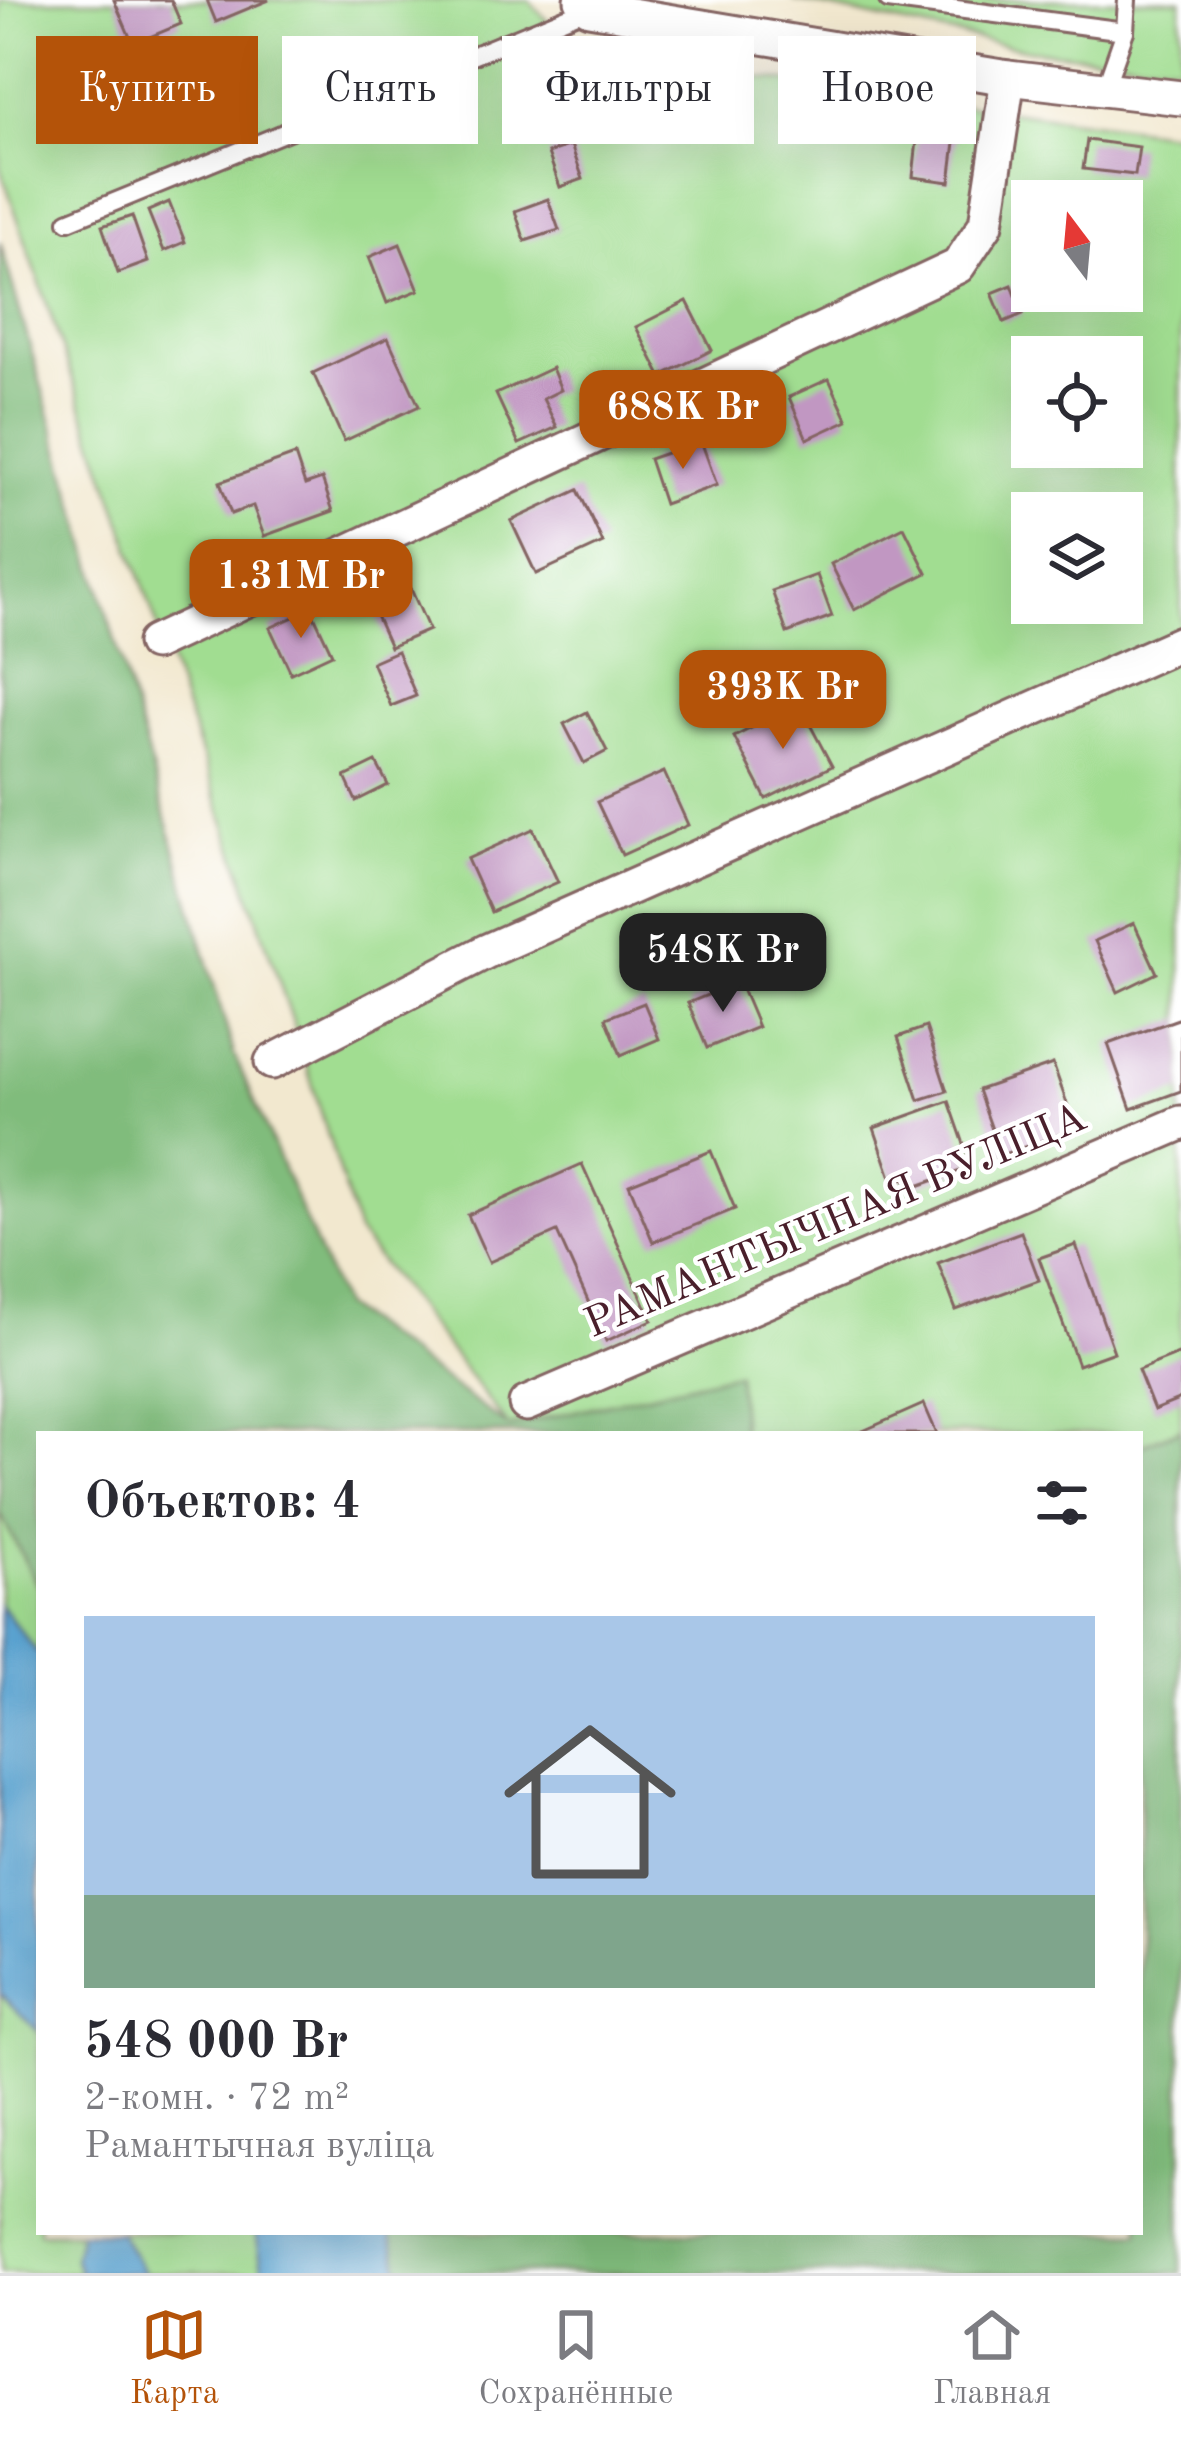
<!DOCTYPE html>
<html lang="ru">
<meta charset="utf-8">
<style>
body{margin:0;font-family:"Old Standard TT",serif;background:#f2f2f3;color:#2b2b33;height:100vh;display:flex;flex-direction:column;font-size:45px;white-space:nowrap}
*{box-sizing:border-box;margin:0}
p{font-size:39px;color:#7c7c81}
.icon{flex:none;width:66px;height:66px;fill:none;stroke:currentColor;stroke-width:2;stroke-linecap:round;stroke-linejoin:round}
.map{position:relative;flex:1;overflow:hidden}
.panel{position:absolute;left:36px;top:1431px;width:1107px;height:804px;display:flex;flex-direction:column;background:#fff;border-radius:0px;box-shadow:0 12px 48px #0002}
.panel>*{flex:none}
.guide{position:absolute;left:36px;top:36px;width:1110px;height:108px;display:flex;gap:24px}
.needle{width:78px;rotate:344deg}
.controls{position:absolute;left:1011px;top:180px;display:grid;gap:24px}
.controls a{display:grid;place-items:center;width:132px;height:132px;border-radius:0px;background:#fff;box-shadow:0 12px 48px #0002;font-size:60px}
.price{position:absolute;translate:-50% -102px;padding:0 27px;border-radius:24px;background:#b45309;color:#fff;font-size:39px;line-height:78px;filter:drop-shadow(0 3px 6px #0008)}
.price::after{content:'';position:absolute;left:50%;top:72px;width:36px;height:27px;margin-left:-18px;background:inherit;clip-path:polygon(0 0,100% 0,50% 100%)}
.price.on{background:#222;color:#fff}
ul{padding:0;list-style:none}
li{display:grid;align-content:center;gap:24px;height:636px;padding:0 48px}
li span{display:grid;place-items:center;height:372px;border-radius:0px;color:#555}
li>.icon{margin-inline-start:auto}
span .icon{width:216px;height:216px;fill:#fffc;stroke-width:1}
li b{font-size:51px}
h2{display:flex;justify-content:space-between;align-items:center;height:144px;padding:0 48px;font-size:51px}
.chip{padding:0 42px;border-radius:0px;background:#fff;box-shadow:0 12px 48px #0002;font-size:42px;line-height:108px}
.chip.on{background:#b45309;color:#fff}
.dock{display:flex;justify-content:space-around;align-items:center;height:168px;border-top:3px solid #e1e1e2;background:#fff;font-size:33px;color:#7c7c81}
.dock a{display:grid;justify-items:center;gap:6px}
.dock .on{color:#b45309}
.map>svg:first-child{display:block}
</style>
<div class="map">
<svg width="1181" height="2273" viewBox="0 0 1181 2273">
<rect width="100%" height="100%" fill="#fff"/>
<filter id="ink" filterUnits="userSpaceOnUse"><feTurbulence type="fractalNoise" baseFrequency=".00833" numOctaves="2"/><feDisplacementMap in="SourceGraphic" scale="24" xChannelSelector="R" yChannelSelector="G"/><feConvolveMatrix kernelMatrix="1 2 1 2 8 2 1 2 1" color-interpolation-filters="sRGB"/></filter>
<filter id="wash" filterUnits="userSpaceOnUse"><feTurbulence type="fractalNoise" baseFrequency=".004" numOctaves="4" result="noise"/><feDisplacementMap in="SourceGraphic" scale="48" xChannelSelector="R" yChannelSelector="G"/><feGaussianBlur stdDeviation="2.7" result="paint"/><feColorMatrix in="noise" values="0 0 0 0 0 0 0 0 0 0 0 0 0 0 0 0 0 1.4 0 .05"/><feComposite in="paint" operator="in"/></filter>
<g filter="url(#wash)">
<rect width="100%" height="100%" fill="#f2e8cf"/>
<g fill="#a1dd91" stroke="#767e5e" stroke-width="3" fill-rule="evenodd">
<path d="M 0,0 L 529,0 L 575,53 L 1181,134 L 1181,1429 L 1140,1446 L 1140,1434 L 742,1434 L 736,1373 L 509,1427 L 358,1233 L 294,1025 L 0,167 ZM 1032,201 L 1122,201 L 1122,291 L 1032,291 ZM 1032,357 L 1122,357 L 1122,447 L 1032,447 ZM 1032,513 L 1122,513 L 1122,603 L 1032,603 Z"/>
<polygon points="792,0 1181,0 1181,65 1029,50"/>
<polygon points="0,1513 39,1588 39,1655 0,1605"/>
<polygon points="0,1994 39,2032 39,2232 80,2232 74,2258 80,2273 0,2273"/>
<polygon points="119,2232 256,2232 263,2273 144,2273"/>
</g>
<g fill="#80bc7b" stroke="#656e53" stroke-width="3">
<polygon points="0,242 234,1054 342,1306 509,1427 737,1373 742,1434 39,1434 39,1588 0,1513"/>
<polygon points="1181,1429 1181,2273 401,2273 390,2232 1140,2232 1140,1446"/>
</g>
<g fill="#5ba6d4" stroke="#526280" stroke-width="3">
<polygon points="0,1605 39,1655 39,2032 0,1994"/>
<polygon points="80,2232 119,2232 144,2273 80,2273 74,2258"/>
<polygon points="256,2232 390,2232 401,2273 263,2273"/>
</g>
<g id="blocks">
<g fill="#c197c2">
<polygon points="114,0 171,0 181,24 133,44"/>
<polygon points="207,0 269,0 216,22"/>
<polygon points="821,76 856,80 852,108 817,104"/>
<polygon points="919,122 957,126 950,182 913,177"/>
<polygon points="1087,140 1139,147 1135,175 1083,169"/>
<polygon points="571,145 583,179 560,187 548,153"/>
<polygon points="548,199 559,230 525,241 515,211"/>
<polygon points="169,202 185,242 164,251 148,211"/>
<polygon points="132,216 148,262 118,273 102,226"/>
<polygon points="400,244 419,290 387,303 369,257"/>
<polygon points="1012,285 1023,314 1004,322 992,293"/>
<polygon points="687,301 712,350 661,376 636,327"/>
<polygon points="388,338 419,406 344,441 313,373"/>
<polygon points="552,368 561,390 543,399 557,427 519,444 496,394"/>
<polygon points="829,379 848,420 807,439 789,397"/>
<polygon points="701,441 717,485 664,504 649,459"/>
<polygon points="295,455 305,485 322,479 333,511 264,536 253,506 231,514 220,482"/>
<polygon points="578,490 603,543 536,574 511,521"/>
<polygon points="904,527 927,573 854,610 831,564"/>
<polygon points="400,564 429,630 390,647 361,582"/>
<polygon points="817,575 832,616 787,633 772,591"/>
<polygon points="311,609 332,654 291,673 270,628"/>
<polygon points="397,651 416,696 391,706 372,662"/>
<polygon points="799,704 832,766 766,799 734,737"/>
<polygon points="587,712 607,751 584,763 564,724"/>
<polygon points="376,762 388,785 356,801 345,777"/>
<polygon points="664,772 688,825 622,855 597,802"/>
<polygon points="533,829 558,882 491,912 467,859"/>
<polygon points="1134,923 1157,973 1118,992 1095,941"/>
<polygon points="739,982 758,1027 707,1048 688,1003"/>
<polygon points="644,1003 659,1039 621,1055 606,1018"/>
<polygon points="1181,1018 1181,1091 1131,1109 1108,1044"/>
<polygon points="926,1027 947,1091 919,1100 898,1037"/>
<polygon points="1053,1064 1076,1129 1001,1155 978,1090"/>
<polygon points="949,1101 972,1167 909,1189 905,1178 893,1183 874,1128"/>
<polygon points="711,1151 735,1209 653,1242 629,1184"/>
<polygon points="582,1164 652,1320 606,1341 557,1232 489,1262 468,1215"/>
<polygon points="1021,1232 1039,1280 956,1310 938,1263"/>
<polygon points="1076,1245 1114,1352 1078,1365 1039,1258"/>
<polygon points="1181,1353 1181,1399 1154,1410 1138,1370"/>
<polygon points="924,1404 937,1434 856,1434"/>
</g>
</g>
</g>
<g filter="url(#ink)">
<use href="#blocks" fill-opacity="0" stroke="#856564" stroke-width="3"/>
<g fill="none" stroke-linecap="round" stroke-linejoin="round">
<g stroke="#856564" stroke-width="22">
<g id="service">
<polyline points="888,0 1125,31"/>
<polyline points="1105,88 1125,31 1127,0"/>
<polyline points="68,221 589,8"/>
</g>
</g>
<g stroke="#856564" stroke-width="39">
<g id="minor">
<polyline points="582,0 589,8 1008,78 1181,98"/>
<polyline points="154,643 958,266 986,224 1008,78"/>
<polyline points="272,1062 487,951 1181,643"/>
<polyline points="526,1404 1181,1123"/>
</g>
</g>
<use href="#service" stroke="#fff" stroke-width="16"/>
<use href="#minor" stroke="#fff" stroke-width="33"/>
</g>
</g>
<g text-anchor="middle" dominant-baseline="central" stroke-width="9" stroke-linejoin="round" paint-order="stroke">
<g font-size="42" fill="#4a1f2b" stroke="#fff">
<text transform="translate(836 1222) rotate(-23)">РАМАНТЫЧНАЯ ВУЛІЦА</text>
</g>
</g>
</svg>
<div class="controls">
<a><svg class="needle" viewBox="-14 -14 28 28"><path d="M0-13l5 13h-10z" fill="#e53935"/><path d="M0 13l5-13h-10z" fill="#7c7c81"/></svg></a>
<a><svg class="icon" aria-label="locate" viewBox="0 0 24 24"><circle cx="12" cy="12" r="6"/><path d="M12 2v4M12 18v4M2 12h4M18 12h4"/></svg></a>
<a><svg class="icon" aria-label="layers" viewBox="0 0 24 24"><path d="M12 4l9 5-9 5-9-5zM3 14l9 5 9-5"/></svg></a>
</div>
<b class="price" style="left:683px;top:472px">688K Br</b>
<b class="price" style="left:301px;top:641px">1.31M Br</b>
<b class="price" style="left:783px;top:752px">393K Br</b>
<b class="price on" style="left:723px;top:1015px">548K Br</b>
<div class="guide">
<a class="chip on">Купить</a>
<a class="chip">Снять</a>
<a class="chip">Фильтры</a>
<a class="chip">Новое</a>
</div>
<section class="panel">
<h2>Объектов: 4<svg class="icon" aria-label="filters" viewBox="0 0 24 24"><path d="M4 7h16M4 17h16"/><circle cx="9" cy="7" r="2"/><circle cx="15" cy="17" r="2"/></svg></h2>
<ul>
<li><span style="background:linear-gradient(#a9c7e8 75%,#7fa58c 0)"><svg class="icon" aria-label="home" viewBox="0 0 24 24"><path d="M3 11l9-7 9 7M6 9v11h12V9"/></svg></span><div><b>548 000 Br</b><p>2-комн. · 72 m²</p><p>Рамантычная вуліца</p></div></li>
</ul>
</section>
</div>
<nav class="dock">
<a class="on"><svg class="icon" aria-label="map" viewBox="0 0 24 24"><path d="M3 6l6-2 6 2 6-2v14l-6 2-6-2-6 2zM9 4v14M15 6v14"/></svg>Карта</a>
<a><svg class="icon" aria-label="saved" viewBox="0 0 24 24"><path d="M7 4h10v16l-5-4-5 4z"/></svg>Сохранённые</a>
<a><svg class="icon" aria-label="home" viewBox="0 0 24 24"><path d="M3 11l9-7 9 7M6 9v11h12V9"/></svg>Главная</a>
</nav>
